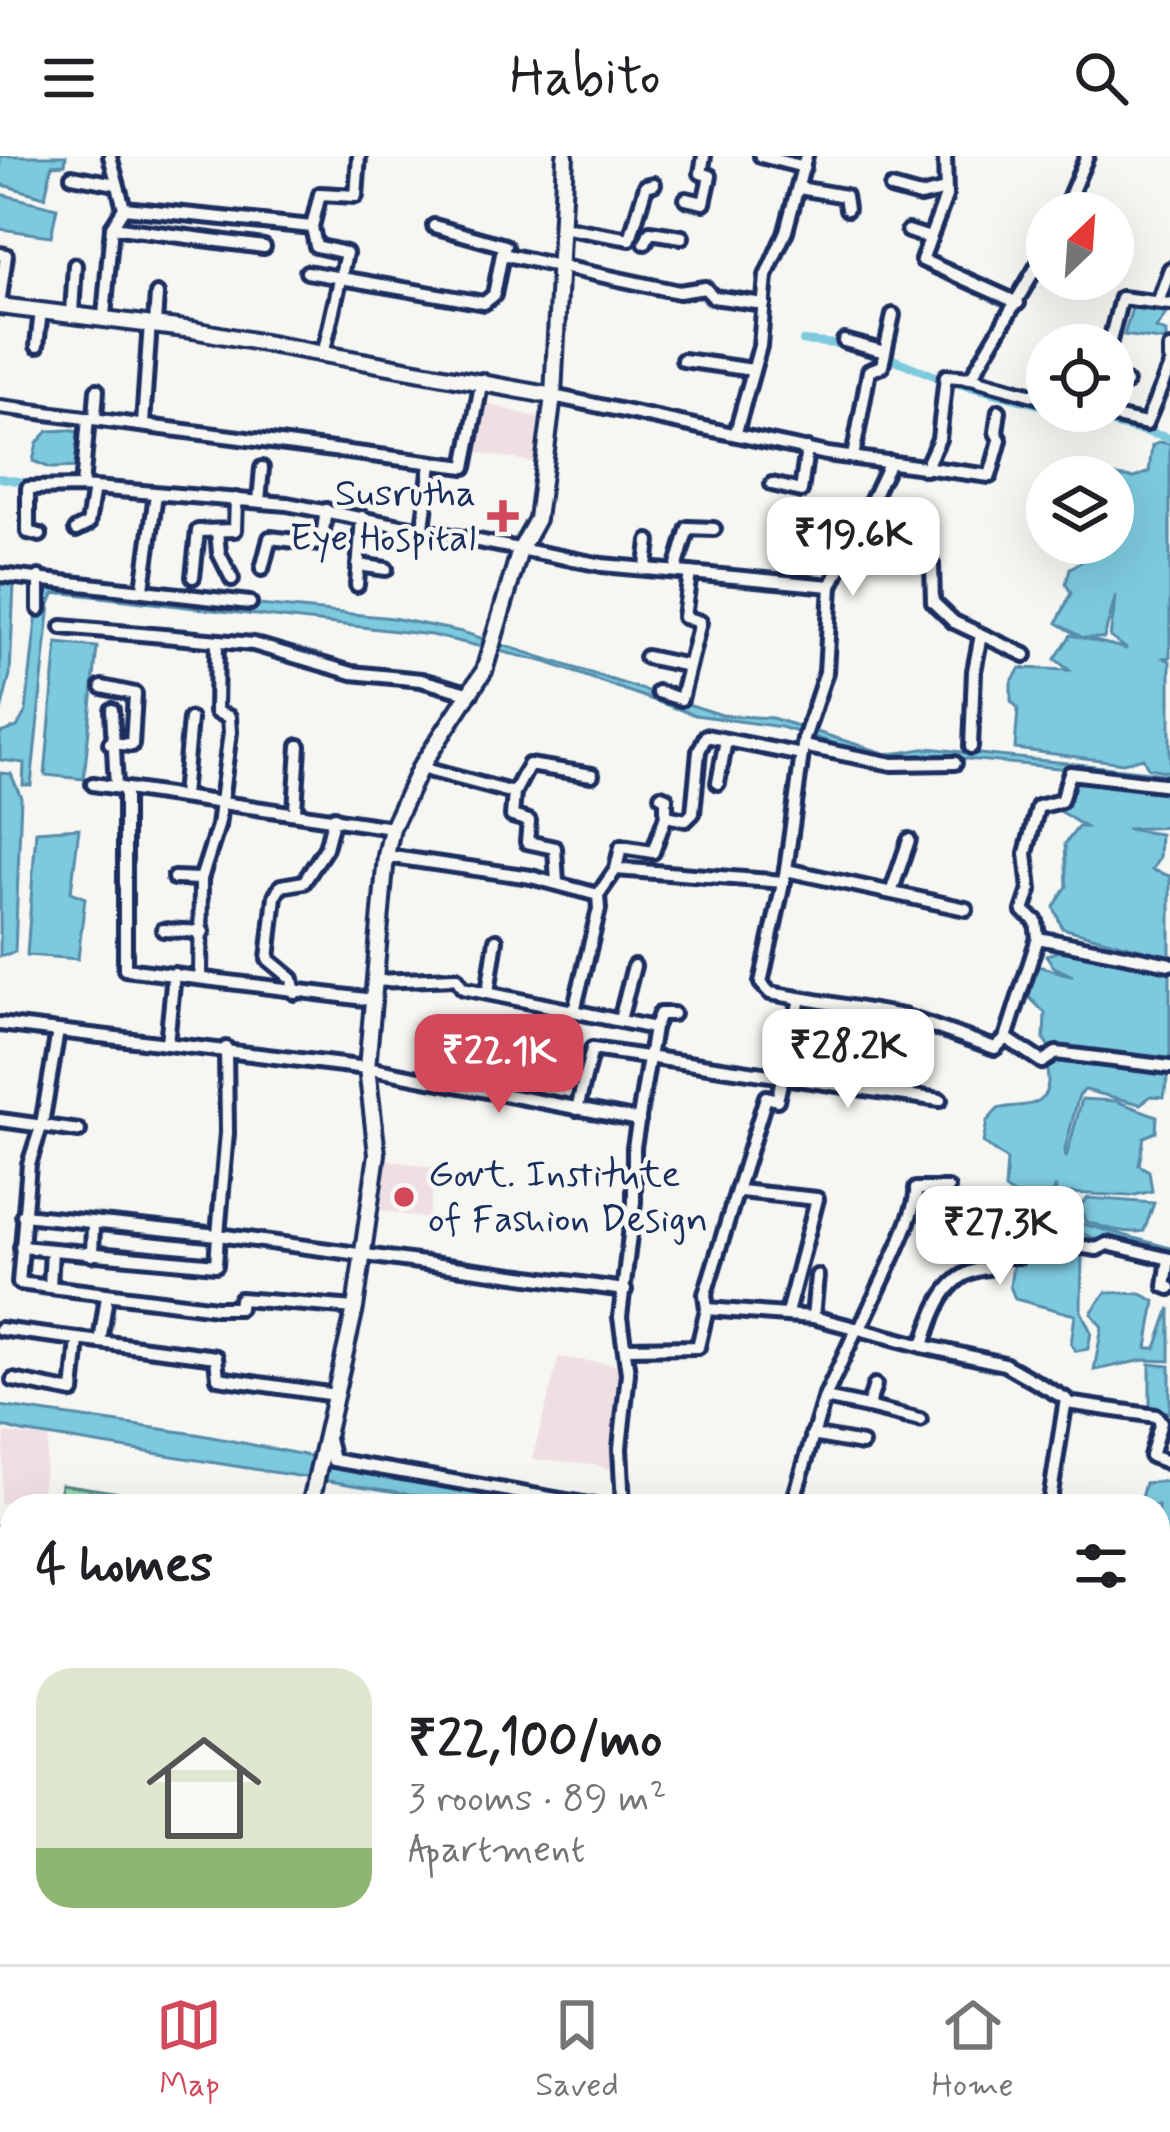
<!DOCTYPE html>
<meta charset="utf-8">
<style>
body{margin:0;font-family:Mynerve,sans-serif;background:#f6f6f6;color:#202124;height:100vh;display:flex;flex-direction:column;font-size:45px;white-space:nowrap}
*{box-sizing:border-box;margin:0}
p{font-size:39px;color:#757577}
.icon{flex:none;width:66px;height:66px;fill:none;stroke:currentColor;stroke-width:2;stroke-linecap:round;stroke-linejoin:round}
.map{position:relative;flex:1;overflow:hidden}
.details{position:absolute;left:0px;top:1338px;width:1170px;height:471px;display:flex;flex-direction:column;background:#fff;border-radius:36px 36px 0 0;box-shadow:0 12px 48px #0002}
.details>*{flex:none}
.needle{width:78px;rotate:25deg}
.buttons{position:absolute;left:1026px;top:36px;display:grid;gap:24px}
.buttons a{display:grid;place-items:center;width:108px;height:108px;border-radius:50%;background:#fff;box-shadow:0 12px 48px #0002;font-size:60px}
.price{position:absolute;translate:-50% -102px;padding:0 27px;border-radius:24px;background:#fff;color:#222;font-size:39px;line-height:78px;filter:drop-shadow(0 3px 6px #0008)}
.price::after{content:'';position:absolute;left:50%;top:72px;width:36px;height:27px;margin-left:-18px;background:inherit;clip-path:polygon(0 0,100% 0,50% 100%)}
.price.selected{background:#d1495b;color:#fff}
ul{padding:0;list-style:none}
li{display:flex;align-items:center;gap:36px;height:300px;padding:0 36px}
li+li{border-top:3px solid #e0e0e0}
li span{display:grid;place-items:center;flex:none;width:336px;height:240px;border-radius:36px;color:#555}
li>.icon{margin-inline-start:auto}
span .icon{width:144px;height:144px;fill:#fffc;stroke-width:1}
li b{font-size:51px}
h2{display:flex;justify-content:space-between;align-items:center;height:144px;padding:0 36px;font-size:51px}
header{display:flex;justify-content:space-between;align-items:center;height:156px;padding:0 36px;background:#fff;font-size:54px;font-weight:600}
.tabs{display:flex;justify-content:space-around;align-items:center;height:168px;border-top:3px solid #e0e0e0;background:#fff;font-size:33px;color:#757577}
.tabs a{display:grid;justify-items:center;gap:6px}
.tabs .selected{color:#d1495b}
.map>svg:first-child{display:block}
</style>
<header><svg class="icon" aria-label="menu" viewBox="0 0 24 24"><path d="M4 6h16M4 12h16M4 18h16"/></svg>Habito<svg class="icon" aria-label="search" viewBox="0 0 24 24"><circle cx="10" cy="10" r="6"/><path d="M15 15l6 6"/></svg></header>
<div class="map">
<svg width="1170" height="1808" viewBox="0 0 1170 1808">
<rect width="100%" height="100%" fill="#f6f6f2"/>
<filter id="ink" filterUnits="userSpaceOnUse"><feTurbulence type="fractalNoise" baseFrequency=".00833" numOctaves="2"/><feDisplacementMap in="SourceGraphic" scale="24" xChannelSelector="R" yChannelSelector="G"/><feConvolveMatrix kernelMatrix="1 2 1 2 8 2 1 2 1" color-interpolation-filters="sRGB"/></filter>
<g filter="url(#ink)">
<g fill="#efdfe3">
<polygon points="481,246 543,263 537,307 472,295"/>
<polygon points="383,1003 436,1012 428,1063 375,1053"/>
<polygon points="559,1201 623,1210 616,1316 594,1308 532,1303"/>
<polygon points="5,1277 49,1282 40,1350 0,1347"/>
</g>
<polygon fill="#94ddac" stroke="#588685" stroke-width="3" points="61,1328 181,1346 180,1350 58,1350"/>
<g fill="#7dc9dd" stroke="#568baa" stroke-width="3">
<polygon points="0,0 66,0 65,8 52,9 45,41 0,28"/>
<polygon points="0,38 57,52 51,80 0,73"/>
<polygon points="1134,145 1170,152 1156,172 1166,176 1166,185 1124,179"/>
<polygon points="69,274 82,277 83,311 50,312 33,305 37,287 48,275"/>
<polygon points="1160,286 1170,288 1170,501 1164,502 1170,505 1170,616 1148,612 1143,602 1123,607 1015,593 1018,552 1011,545 1011,527 1020,512 1069,514 1055,503 1071,479 1127,493 1110,481 1116,439 1104,482 1083,482 1057,467 1071,437 1066,428 1070,412 1085,404 1083,387 1113,387 1113,321 1091,317 1134,322 1149,316 1152,290"/>
<polygon points="0,427 14,428 10,519 0,559"/>
<path d="M 40,428 L 393,462 L 462,476 L 722,559 L 772,562 L 884,597 C 904,600 918,590 938,593 C 1014,603 1092,608 1170,619 L 1170,623 L 926,599 L 904,609 L 781,571 L 695,559 L 546,506 L 431,479 L 65,437 L 54,438 L 50,448 L 31,629 L 23,629 L 24,607 L 0,604 L 0,577 L 17,571 L 26,555 Z"/>
<polygon points="57,487 97,491 84,623 45,619"/>
<polygon points="0,617 11,618 21,641 15,796 0,800"/>
<polygon points="1069,618 1170,628 1170,671 1126,673 1160,678 1159,702 1152,714 1170,720 1170,801 1062,772 1054,751 1067,730 1065,688 1078,671 1085,671 1058,654"/>
<polygon points="79,672 71,736 85,742 78,803 27,799 36,675"/>
<polygon points="1070,792 1170,815 1170,906 1049,891 1044,883 1045,857 1029,841 1038,810 1073,820 1054,811 1046,799"/>
<path d="M 1059,900 L 1168,918 L 1164,941 L 1151,940 L 1140,948 L 1085,934 L 1079,939 L 1065,993 L 1066,1002 L 1082,943 L 1116,945 L 1157,960 L 1156,976 L 1144,981 L 1139,1009 L 1149,1015 L 1152,1035 L 1131,1040 L 1069,1037 L 1064,1058 L 1054,1055 L 1056,1030 L 1046,1052 L 1027,1048 L 1005,1033 L 1007,1004 L 983,987 L 987,965 L 998,953 C 1016,947 1046,956 1048,926 C 1048,919 1046,912 1048,906 Z"/>
<path d="M 1088,1042 L 1154,1047 L 1144,1075 C 1126,1079 1103,1071 1085,1065 L 1081,1049 Z"/>
<polygon points="1033,1054 1170,1092 1170,1100 1110,1088 1031,1059"/>
<polygon points="964,1076 1014,1090 1020,1080 1026,1082 1013,1099 961,1086"/>
<polygon points="1043,1088 1082,1097 1081,1155 1091,1176 1088,1193 1076,1195 1071,1188 1075,1159 1015,1143 1010,1130 1013,1109"/>
<polygon points="1106,1136 1141,1138 1155,1145 1147,1192 1156,1192 1170,1152 1170,1205 1144,1204 1094,1214 1102,1171 1091,1157"/>
<polygon points="1150,1208 1170,1210 1170,1257 1150,1251"/>
<polygon points="0,1250 196,1278 570,1350 485,1350 22,1276 0,1270"/>
<polygon points="1170,1325 1170,1408 1162,1429 1166,1393 1158,1390 1158,1350 1139,1350 1145,1327"/>
</g>
<g fill="none" stroke-linecap="round" stroke-linejoin="round">
<g stroke="#7dc9dd" stroke-width="8">
<polyline points="803,185 846,189"/>
<polyline points="883,199 947,225 1047,251"/>
<polyline points="1059,255 1170,282"/>
<polyline points="0,322 34,328"/>
<polyline points="1158,1638 1170,1633"/>
</g>
<g stroke="#1b2f5e" stroke-width="20">
<g id="minor">
<polyline points="761,0 804,11"/>
<polyline points="945,0 946,40 922,104 1018,147"/>
<polyline points="72,20 116,28"/>
<polyline points="799,32 845,40 847,53"/>
<polyline points="891,32 920,40 942,35"/>
<polyline points="686,43 704,47 710,20 701,17 704,0"/>
<polyline points="124,52 312,71"/>
<polyline points="1063,57 1087,0"/>
<polyline points="434,70 505,90 502,98 679,136 705,132 713,141 764,148"/>
<polyline points="112,71 264,91"/>
<polyline points="561,71 630,83 646,30 654,28"/>
<polyline points="908,75 930,82"/>
<polyline points="645,87 650,76 682,81"/>
<polyline points="0,98 6,99 0,142"/>
<polyline points="307,116 484,147 494,139 502,98"/>
<polyline points="1158,146 1170,113"/>
<polyline points="72,157 75,109"/>
<polyline points="104,160 112,71 124,52 110,0"/>
<polyline points="155,168 157,138"/>
<polyline points="844,185 885,196"/>
<polyline points="1109,189 1121,142 1170,148"/>
<polyline points="37,190 41,155"/>
<polyline points="1170,192 1170,203"/>
<polyline points="323,199 346,97 316,90 312,71 320,38 356,40 359,0"/>
<polyline points="683,204 753,214"/>
<polyline points="1113,220 1126,227"/>
<polyline points="971,222 1047,243"/>
<polyline points="553,240 827,298 990,320 1000,284 996,276 999,255"/>
<polyline points="0,251 465,311 482,224"/>
<polyline points="1089,255 1146,268 1170,210"/>
<polyline points="95,262 97,234"/>
<polyline points="143,268 150,167"/>
<polyline points="736,276 760,190 766,120 786,75 806,0"/>
<polyline points="853,301 869,215 882,210 893,159"/>
<polyline points="890,306 831,430 826,516 804,583 786,714 761,827 770,837 903,860 995,892 1006,882 1038,782 1170,808"/>
<polyline points="925,313 939,283 946,220 971,222 1047,93"/>
<polyline points="772,328 801,335 807,293"/>
<polyline points="82,331 88,262"/>
<polyline points="259,345 262,312"/>
<polyline points="423,372 431,308"/>
<polyline points="76,374 88,368 94,332"/>
<polyline points="217,375 219,397 232,423"/>
<polyline points="40,379 28,376 28,332 82,331 287,348 602,409 831,430"/>
<polyline points="852,385 932,409 933,446 954,466 1025,499"/>
<polyline points="358,409 386,413"/>
<polyline points="646,410 649,385"/>
<polyline points="262,413 270,382 321,388 326,354"/>
<polyline points="676,413 688,372 714,373"/>
<polyline points="0,419 250,447"/>
<polyline points="193,421 198,375 235,374 236,343"/>
<polyline points="357,429 362,361"/>
<polyline points="143,432 156,338"/>
<polyline points="39,453 39,421"/>
<polyline points="62,471 253,488 352,517 421,524 471,538"/>
<polyline points="646,501 689,510"/>
<polyline points="102,531 135,538 132,589 110,587"/>
<polyline points="658,536 681,543 700,466 684,461 690,417"/>
<polyline points="112,554 116,631"/>
<polyline points="803,590 892,608 955,607"/>
<polyline points="971,591 974,515 981,479"/>
<polyline points="420,612 514,637 529,609 592,619"/>
<polyline points="718,627 726,584"/>
<polyline points="93,628 392,672"/>
<polyline points="125,635 125,813 373,844"/>
<polyline points="514,637 512,660 529,665 527,686 555,692 557,727"/>
<polyline points="183,640 190,563"/>
<polyline points="295,654 299,590"/>
<polyline points="666,660 686,664 693,657 699,595 706,580 802,599"/>
<polyline points="386,700 531,721 598,739"/>
<polyline points="616,713 621,691 653,696 666,660 666,642 661,640"/>
<polyline points="786,714 966,753"/>
<polyline points="174,722 201,723"/>
<polyline points="892,734 909,684"/>
<polyline points="163,774 203,776"/>
<polyline points="1038,782 1036,765 1023,755 1030,734 1026,697 1038,651 1061,645 1070,617 1170,629"/>
<polyline points="200,821 201,723 218,670 230,576 229,561 216,556 217,485"/>
<polyline points="374,825 456,822 463,832 654,872"/>
<polyline points="488,836 496,784"/>
<polyline points="295,837 292,823 268,803 275,740 281,730 304,726 326,692 334,661"/>
<polyline points="574,855 599,753 598,739 616,713 784,726"/>
<polyline points="620,864 634,810"/>
<polyline points="0,868 367,912 639,964"/>
<polyline points="58,875 42,968 29,1008 19,1127 216,1152 239,1152 240,1143 355,1152"/>
<polyline points="1006,882 1042,906 1056,897 1170,911"/>
<polyline points="167,887 174,818"/>
<polyline points="226,892 227,977 218,1079 625,1134"/>
<polyline points="577,953 592,893 940,944"/>
<polyline points="0,964 79,975"/>
<polyline points="740,1035 817,1043 787,1157"/>
<polyline points="21,1091 216,1109 218,1079 23,1059"/>
<polyline points="92,1099 93,1067"/>
<polyline points="1169,1103 1165,1130 1170,1132"/>
<polyline points="50,1131 52,1094"/>
<polyline points="707,1153 705,1138 766,941 777,944 779,936 800,843"/>
<polyline points="813,1161 817,1120"/>
<polyline points="0,1173 216,1201 218,1222 335,1239"/>
<path d="M 860,1173 C 872,1144 919,1055 916,1033 L 948,1033"/>
<polyline points="100,1186 107,1140"/>
<polyline points="923,1190 1004,1208 1066,1243 1049,1350"/>
<path d="M 625,1192 L 698,1191 L 707,1153 L 813,1161 L 923,1190 C 934,1152 948,1115 988,1112 L 995,1100 L 1019,1100 L 1030,1083 L 1097,1093 L 1107,1088 L 1170,1103"/>
<polyline points="13,1224 73,1236 78,1184"/>
<polyline points="825,1242 868,1251 875,1229"/>
<polyline points="1067,1247 1156,1260 1161,1266 1151,1300 1170,1307"/>
<polyline points="868,1251 920,1264"/>
<polyline points="327,1279 333,1304 596,1350"/>
<polyline points="812,1279 862,1288"/>
<polyline points="623,1350 620,1292 628,1217 620,1161 634,1046 634,991 654,872 660,858 673,858"/>
<polyline points="792,1350 824,1243 857,1172"/>
<polyline points="0,1506 12,1507"/>
<polyline points="1158,1547 1170,1548"/>
<polyline points="0,1576 12,1578"/>
<polyline points="1158,1660 1170,1658"/>
<polyline points="0,1723 12,1720"/>
<polyline points="143,1797 143,1808"/>
<polyline points="788,1797 831,1808"/>
<polyline points="304,1808 305,1797"/>
<polyline points="416,1808 418,1797"/>
<polyline points="578,1808 582,1797"/>
<polyline points="692,1808 693,1797"/>
<polyline points="1132,1808 1132,1797"/>
</g>
</g>
<g stroke="#1b2f5e" stroke-width="22">
<g id="major">
<polyline points="0,150 193,174 553,240"/>
<polyline points="310,1350 355,1152 377,998 367,912 386,700 392,672 420,612 484,515 520,394 537,363 553,240 565,0"/>
<polyline points="0,1378 12,1380"/>
<polyline points="224,1808 225,1797"/>
</g>
</g>
<use href="#minor" stroke="#f6f6f2" stroke-width="10"/>
<use href="#major" stroke="#f6f6f2" stroke-width="14"/>
</g>
</g>
<g fill="#d1495b" stroke="#f6f6f2" stroke-width="4.5">
<path d="M497 342h12v12h12v12h-12v12h-12v-12h-12v-12h12z"/>
<circle cx="404" cy="1041" r="12"/>
</g>
<g text-anchor="middle" dominant-baseline="central" stroke-width="9" stroke-linejoin="round" paint-order="stroke">
<g font-size="39" fill="#1b2f5e" stroke="#f6f6f2" text-anchor="end">
<text x="476" y="338">Susrutha<tspan x="476" dy="45">Eye Hospital</tspan></text>
<text x="428" y="1019" text-anchor="start">Govt. Institute<tspan x="428" dy="45">of Fashion Design</tspan></text>
</g>
</g>
</svg>
<div class="buttons">
<a><svg class="needle" viewBox="-14 -14 28 28"><path d="M0-13l5 13h-10z" fill="#e53935"/><path d="M0 13l5-13h-10z" fill="#757577"/></svg></a>
<a><svg class="icon" aria-label="locate" viewBox="0 0 24 24"><circle cx="12" cy="12" r="6"/><path d="M12 2v4M12 18v4M2 12h4M18 12h4"/></svg></a>
<a><svg class="icon" aria-label="layers" viewBox="0 0 24 24"><path d="M12 4l9 5-9 5-9-5zM3 14l9 5 9-5"/></svg></a>
</div>
<b class="price" style="left:853px;top:443px">₹19.6K</b>
<b class="price" style="left:848px;top:955px">₹28.2K</b>
<b class="price selected" style="left:499px;top:960px">₹22.1K</b>
<b class="price" style="left:1000px;top:1132px">₹27.3K</b>
<section class="details">
<h2>4 homes<svg class="icon" aria-label="filters" viewBox="0 0 24 24"><path d="M4 7h16M4 17h16"/><circle cx="9" cy="7" r="2"/><circle cx="15" cy="17" r="2"/></svg></h2>
<ul>
<li><span style="background:linear-gradient(#dfe7d0 75%,#8fb573 0)"><svg class="icon" aria-label="home" viewBox="0 0 24 24"><path d="M3 11l9-7 9 7M6 9v11h12V9"/></svg></span><div><b>₹22,100/mo</b><p>3 rooms · 89 m²</p><p>Apartment</p></div></li>
</ul>
</section>
</div>
<nav class="tabs">
<a class="selected"><svg class="icon" aria-label="map" viewBox="0 0 24 24"><path d="M3 6l6-2 6 2 6-2v14l-6 2-6-2-6 2zM9 4v14M15 6v14"/></svg>Map</a>
<a><svg class="icon" aria-label="saved" viewBox="0 0 24 24"><path d="M7 4h10v16l-5-4-5 4z"/></svg>Saved</a>
<a><svg class="icon" aria-label="home" viewBox="0 0 24 24"><path d="M3 11l9-7 9 7M6 9v11h12V9"/></svg>Home</a>
</nav>
